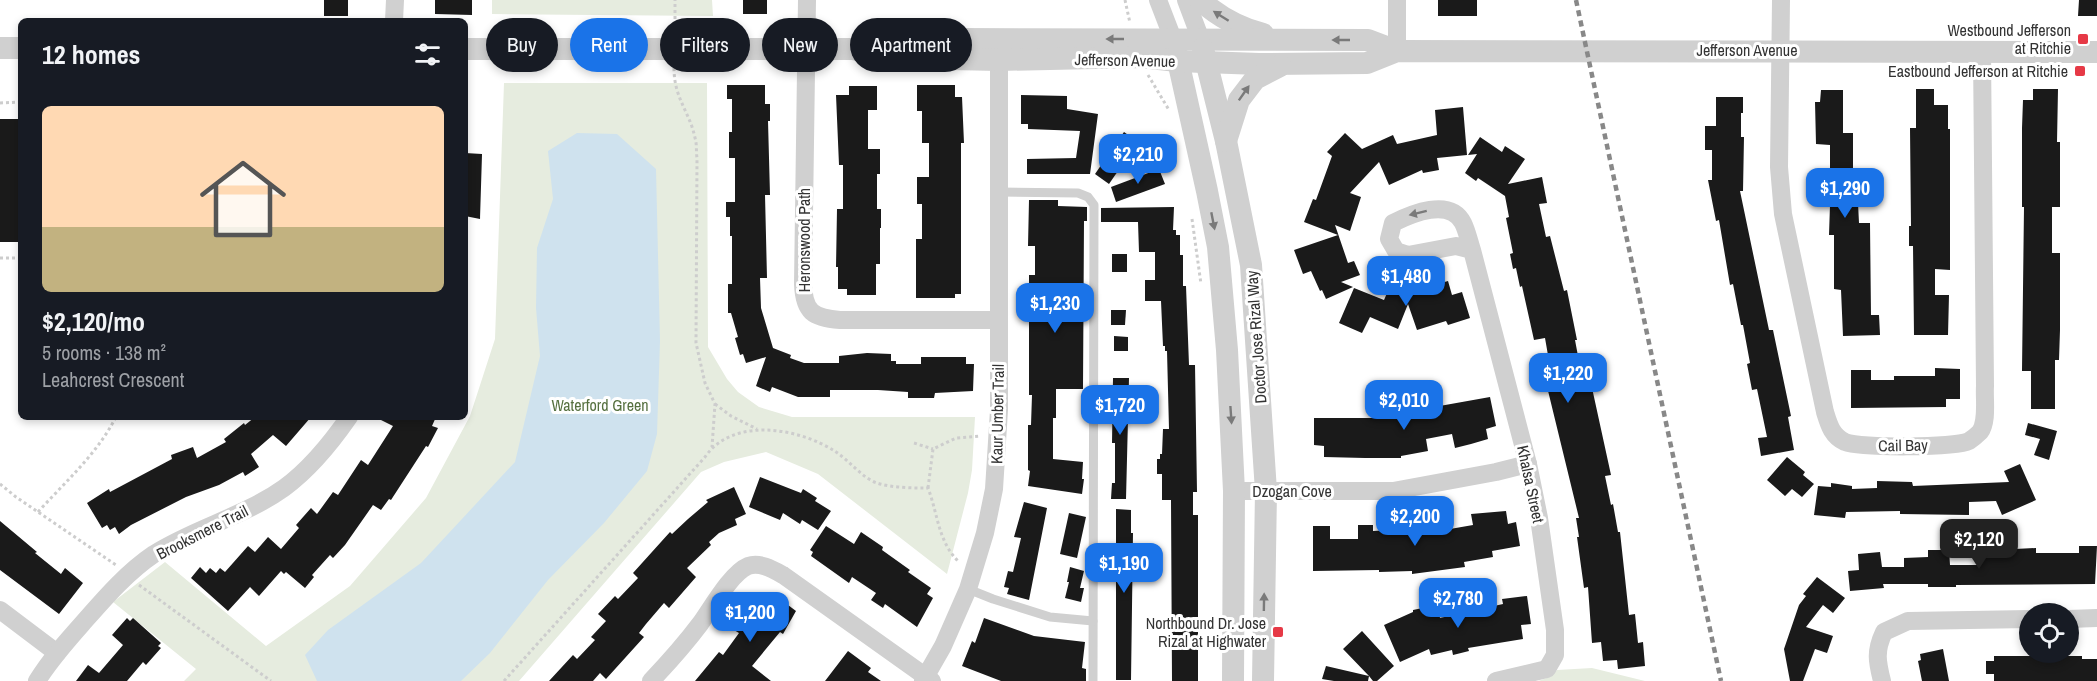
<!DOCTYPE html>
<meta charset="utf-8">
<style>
body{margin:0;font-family:"Archivo Narrow",sans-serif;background:#20242c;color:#f1f3f6;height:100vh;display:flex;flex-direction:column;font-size:22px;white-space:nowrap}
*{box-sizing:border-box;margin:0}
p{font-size:20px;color:#9ea1a6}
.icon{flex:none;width:33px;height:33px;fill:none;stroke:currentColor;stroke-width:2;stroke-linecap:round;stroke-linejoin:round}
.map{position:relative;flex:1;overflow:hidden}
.side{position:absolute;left:18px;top:18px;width:450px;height:402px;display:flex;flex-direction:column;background:#171b24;border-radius:9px;box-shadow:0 3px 9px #0003}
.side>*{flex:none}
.banner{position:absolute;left:486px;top:18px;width:570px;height:54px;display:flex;gap:12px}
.buttons{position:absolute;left:2019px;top:603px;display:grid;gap:12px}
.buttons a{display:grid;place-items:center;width:60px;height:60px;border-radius:50%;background:#171b24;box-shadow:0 3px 9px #0003;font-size:30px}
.price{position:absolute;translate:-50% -51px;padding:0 14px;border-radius:12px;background:#1a73e8;color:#fff;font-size:20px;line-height:39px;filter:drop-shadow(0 2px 3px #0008)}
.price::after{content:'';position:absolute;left:50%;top:36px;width:18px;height:14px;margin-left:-9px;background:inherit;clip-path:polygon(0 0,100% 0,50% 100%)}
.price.current{background:#222;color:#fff}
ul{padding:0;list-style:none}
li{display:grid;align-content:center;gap:12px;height:318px;padding:0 24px}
li span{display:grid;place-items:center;height:186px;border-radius:9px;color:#555}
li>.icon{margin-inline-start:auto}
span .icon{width:108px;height:108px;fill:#fffc;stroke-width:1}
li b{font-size:26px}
h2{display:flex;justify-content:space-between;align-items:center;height:72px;padding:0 24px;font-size:26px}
.chip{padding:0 21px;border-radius:27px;background:#171b24;box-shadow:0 3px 9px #0003;font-size:21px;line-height:54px}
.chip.current{background:#1a73e8;color:#fff}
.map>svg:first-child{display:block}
</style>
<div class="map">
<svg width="2097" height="681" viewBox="0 0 2097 681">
<rect width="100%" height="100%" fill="#fff"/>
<g fill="#e6ecdf">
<polygon points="492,0 712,0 713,16 492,14"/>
<polygon points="504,83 707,83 708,347 727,379 738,392 759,407 792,417 975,417 972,470 968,493 947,574 818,474 766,452 724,462 701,472 519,681 184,681 196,669 113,602 165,562 266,646 350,586 426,498 470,416 495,339"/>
<polygon points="1592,668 1645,681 1538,681 1550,677 1557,670"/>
</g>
<polygon fill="#cfe2ee" points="577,133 617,134 656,169 660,341 657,434 647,471 604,523 548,580 490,653 461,681 317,681 305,655 328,630 421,563 515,462 540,356 536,308 537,248 553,199 548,151"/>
<g fill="#1a1a1a">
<rect x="324" y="0" width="24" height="16"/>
<polygon points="435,0 472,0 472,15 435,14"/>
<rect x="743" y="0" width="24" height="14"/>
<rect x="1438" y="0" width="39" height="16"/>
<polygon points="2079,0 2097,0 2097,16 2078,16"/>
<polygon points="727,85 765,85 765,104 770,104 770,121 768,121 770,195 765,195 767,278 760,278 761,308 773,348 791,355 790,358 804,363 839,363 839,356 867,353 891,354 891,361 896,361 896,364 921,364 921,357 966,357 966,364 974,364 973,391 935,393 934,398 908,398 908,392 878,390 830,390 830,397 798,397 772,387 770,392 756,386 766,357 746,363 743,354 740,355 735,338 738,337 731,313 728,313 728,284 732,284 732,236 730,236 730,217 726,217 726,202 735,202 735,158 729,158 729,132 732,132 732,99 727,99"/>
<polygon points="917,85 955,85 955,97 962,97 964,143 961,143 961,294 955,294 955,298 916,298 916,239 922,239 922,204 917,204 917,177 929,177 929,143 922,143 922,111 917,111"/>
<polygon points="849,86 877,86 877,110 868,110 868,149 880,149 880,174 877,174 877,209 881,209 881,228 880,228 880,264 876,264 876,295 847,295 847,289 838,289 838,267 836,267 837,209 843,209 843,165 839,165 836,95 849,95"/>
<polygon points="1916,89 1934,89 1934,105 1948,105 1948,129 1950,129 1950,270 1935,269 1935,295 1949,295 1948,335 1914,335 1913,246 1909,246 1909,226 1911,226 1910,128 1916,128"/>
<polygon points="2033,89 2058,89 2057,142 2060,142 2060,207 2052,207 2052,253 2060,253 2060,330 2059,360 2055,360 2055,409 2031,409 2031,371 2022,371 2024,207 2022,207 2022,128 2023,100 2033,100"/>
<polygon points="1821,90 1843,90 1843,133 1853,133 1853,183 1857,183 1859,223 1870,223 1871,315 1879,315 1880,335 1843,336 1841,290 1834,289 1834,235 1829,235 1830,205 1819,205 1819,169 1830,169 1830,145 1816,144 1815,102 1820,102"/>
<polygon points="1021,95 1067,96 1067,109 1098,114 1090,174 1027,174 1027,159 1076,158 1080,131 1028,129 1028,124 1021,124"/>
<polygon points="1716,97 1743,97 1743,113 1741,113 1741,137 1744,137 1743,191 1740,191 1769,330 1773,330 1791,416 1788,417 1794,450 1761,456 1758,438 1767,437 1757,389 1752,390 1747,364 1750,363 1743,325 1741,325 1733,284 1730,285 1719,220 1716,221 1708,180 1712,180 1712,150 1705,150 1705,126 1716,126"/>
<polygon points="1463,107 1467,155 1437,158 1439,170 1423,173 1422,170 1389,185 1379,162 1350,193 1361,197 1350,231 1335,225 1348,263 1354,261 1360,275 1341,282 1353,287 1326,299 1322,290 1320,291 1311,271 1303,274 1294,250 1338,235 1304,222 1313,199 1316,200 1332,156 1327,152 1345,133 1362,149 1393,135 1397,144 1437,135 1435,110"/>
<rect x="0" y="119" width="21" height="123"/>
<polygon points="1124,132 1138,142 1109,184 1095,174"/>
<polygon points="1480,137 1502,152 1505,146 1525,159 1508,184 1542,177 1547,203 1539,204 1546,237 1550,236 1564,291 1567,290 1577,340 1575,340 1581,372 1588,370 1594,397 1611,475 1605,476 1611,505 1613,504 1618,532 1620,532 1629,615 1635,614 1638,643 1643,642 1645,666 1618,669 1617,660 1603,661 1601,642 1592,643 1588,587 1584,588 1577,537 1579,537 1576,518 1579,518 1541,362 1549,361 1545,338 1534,340 1522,286 1520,287 1516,268 1513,269 1510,254 1513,253 1506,218 1509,217 1505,196 1478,178 1476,181 1465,173 1477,154 1468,155"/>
<polygon points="465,153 482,154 480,219 465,216"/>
<polygon points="1159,169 1165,184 1116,202 1111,187"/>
<polygon points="1029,200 1058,200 1058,206 1087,207 1087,221 1084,221 1083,389 1056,389 1056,418 1053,418 1053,459 1083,462 1082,479 1084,479 1082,494 1028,486 1030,471 1028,470 1028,425 1031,425 1032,395 1029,395 1029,275 1035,275 1035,246 1028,246"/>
<polygon points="1174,207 1173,230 1176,230 1176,235 1180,235 1180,255 1183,255 1183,286 1186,286 1189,365 1195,365 1197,492 1193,492 1193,515 1198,515 1198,681 1172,681 1171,500 1162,500 1162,474 1157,474 1157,459 1160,459 1160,454 1162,454 1163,429 1169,429 1167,351 1165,351 1165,346 1163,346 1161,301 1145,301 1145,280 1155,280 1155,252 1139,252 1138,222 1101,222 1101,208"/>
<rect x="1112" y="254" width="15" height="18"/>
<polygon points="1448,281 1452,295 1462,292 1470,318 1448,325 1446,321 1417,330 1408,304 1398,329 1370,317 1362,333 1339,323 1354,288 1384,300 1391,284 1410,292"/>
<polygon points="1111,310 1126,310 1125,325 1111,325"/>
<polygon points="1114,336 1128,337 1128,351 1114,351"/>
<polygon points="1935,368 1960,369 1960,399 1946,399 1946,407 1851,408 1851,370 1871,370 1871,380 1894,380 1894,376 1935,376"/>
<polygon points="1113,378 1129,378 1126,499 1111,499 1112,483 1115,483 1115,443 1112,443"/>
<polygon points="1490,397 1496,426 1486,429 1488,439 1471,444 1455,448 1452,434 1426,439 1428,451 1401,456 1401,458 1365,458 1324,457 1324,446 1314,445 1314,418 1407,418 1406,412"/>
<polygon points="255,417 311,417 286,446 273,435 251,454 259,467 245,476 243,472 219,485 186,497 131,525 119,534 115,527 110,530 107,525 102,528 87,503 109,489 110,492 172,459 171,455 193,447 197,458 226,442 224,439 244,423 245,425"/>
<polygon points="375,417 436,417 432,426 438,428 428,447 426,446 391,500 389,499 381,510 373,505 345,545 333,558 330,555 312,575 314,577 305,588 286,572 284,574 281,571 259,596 250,587 228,611 191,578 200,567 206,573 210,568 216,573 220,568 225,572 248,546 255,552 268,537 281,549 299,528 296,525 311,508 317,514 333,492 338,495 361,460 368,465 393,426"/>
<polygon points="2028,423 2057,431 2049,460 2034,455 2040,439 2025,435"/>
<polygon points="1787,457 1805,472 1803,475 1814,484 1802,497 1792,489 1785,496 1767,480"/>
<polygon points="2020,464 2036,500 2002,515 1996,501 1969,502 1969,515 1900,514 1900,511 1846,512 1845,518 1814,515 1818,486 1831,487 1831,483 1852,486 1852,489 1877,488 1877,481 1912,482 1913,486 2009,482 2004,471"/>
<polygon points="760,477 801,493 803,489 817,498 815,501 831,511 818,530 802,520 800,524 783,513 780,520 749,507"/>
<polygon points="734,487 746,514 735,519 737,525 719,533 709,542 711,545 687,568 696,577 669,608 664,603 646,624 639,633 644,637 606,679 600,673 593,681 549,681 573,655 577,659 595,640 591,637 606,621 598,614 615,596 618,599 638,578 633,573 670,532 672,534 688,519 708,502 706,500"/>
<polygon points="1024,502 1047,508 1029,600 1007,594 1009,588 1004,587 1008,571 1013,572 1021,538 1014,537"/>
<polygon points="1116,509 1131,510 1131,533 1133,533 1131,680 1116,680"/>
<polygon points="1506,511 1508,524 1516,522 1520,546 1492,551 1493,557 1464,562 1465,567 1412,574 1412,571 1379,572 1379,570 1313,571 1313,526 1330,526 1330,539 1358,539 1358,525 1373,525 1373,531 1392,530 1393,534 1449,524 1450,529 1473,525 1471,514"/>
<polygon points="1069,513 1086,517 1077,558 1060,554"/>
<polygon points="0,521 37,552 35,553 61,574 65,568 83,583 59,614 0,570"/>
<polygon points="826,526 854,544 861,532 883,547 882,550 910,570 908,572 931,588 927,594 933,598 917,627 885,604 883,608 871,600 876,593 852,577 849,583 811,556 813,552 810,550"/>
<polygon points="2079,546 2097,546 2095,584 1956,585 1956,587 1928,587 1928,584 1883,584 1884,588 1850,591 1848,571 1859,570 1858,554 1880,552 1882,567 1904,567 1904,558 1928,557 1928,550 1949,550 1950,565 1978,565 1978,553 2015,553 2015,549 2036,548 2036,553 2079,553"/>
<polygon points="1070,567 1084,571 1080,588 1084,588 1081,602 1065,598 1069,582 1067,582"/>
<polygon points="1817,577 1845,598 1833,613 1823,605 1806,627 1833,636 1827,653 1815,649 1803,681 1790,681 1784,649 1799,605 1806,596 1803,594"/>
<polygon points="772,593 796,611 783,634 780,632 752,666 771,681 695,681 719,652 723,655 739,633 734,630 759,600 764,604"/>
<polygon points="1527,596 1531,624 1521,625 1523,639 1468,648 1469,651 1453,655 1452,650 1431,655 1429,649 1400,662 1384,625 1413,612 1413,610 1437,605 1440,618 1503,604 1502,599"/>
<polygon points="127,618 130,621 133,618 161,643 158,646 161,648 146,665 143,662 127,681 76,681 88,665 99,673 123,645 112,635"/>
<polygon points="984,618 1034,636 1085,642 1082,668 1086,669 1086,681 1001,681 962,666 972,641 975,643"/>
<polygon points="1362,631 1394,666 1377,681 1373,681 1369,676 1368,681 1334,681 1322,679 1326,666 1369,676 1343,649"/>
<polygon points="1943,649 1949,681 1922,681 1918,661 1921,660 1920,654"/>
<polygon points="848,651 871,668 868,672 881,681 825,681"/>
<polygon points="1994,656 2082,656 2082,659 2097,659 2097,681 1994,681 1994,674 1986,674 1986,661 1994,661"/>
</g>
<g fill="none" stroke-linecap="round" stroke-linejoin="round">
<g stroke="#cdcdcd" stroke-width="3" stroke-dasharray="3 3" stroke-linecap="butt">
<polyline points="1125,0 1130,23"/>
<polyline points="675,31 675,0"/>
<path d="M 674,68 C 674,99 690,112 695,138 C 697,144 696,151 697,158 L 696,343 L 705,383 L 715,404 L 712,447"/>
<polyline points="1148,75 1169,110"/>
<polyline points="0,103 21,102"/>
<polyline points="1192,219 1201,284"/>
<polyline points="0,258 21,258"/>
<polyline points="715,404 731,416 757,429"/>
<polyline points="914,443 933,449"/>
<polyline points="0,484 16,497 116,565"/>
<polyline points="928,488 933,449 956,438 981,436"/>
<path d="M 38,512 C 66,481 97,454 116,417"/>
<polyline points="139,585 271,681"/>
<path d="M 504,681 L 705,457 C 733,416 800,428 836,452 C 850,461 862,478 877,483 C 893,488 912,488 928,488 C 938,514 938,542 959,562"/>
</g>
<g stroke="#d0d0d0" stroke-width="9">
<polyline points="999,192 1078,193 1088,197 1094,205 1093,681"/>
<polyline points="968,589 993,599 1050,617 1093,621"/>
</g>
<g stroke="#d0d0d0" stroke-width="18">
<path d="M 807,0 L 803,284 C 804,312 813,318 840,320 L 998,320"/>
<polyline points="1158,0 1173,39"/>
<polyline points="1186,0 1201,40"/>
<path d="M 1781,0 L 1779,167 L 1783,214 L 1825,412 C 1829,425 1832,436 1845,442 C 1860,448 1955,448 1969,441 C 1972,439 1978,434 1980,432 C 1988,421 1984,399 1985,386 L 1982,51"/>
<polyline points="394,21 395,0"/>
<polyline points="1397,51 1397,0"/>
<path d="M 1472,250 L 1456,246 L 1408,255 L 1396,251 L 1389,239 L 1393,223 C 1411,214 1450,197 1463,223 C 1467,231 1469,241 1472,250 L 1528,464 L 1539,518 L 1555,630 L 1555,655 L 1547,669 L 1496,681"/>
<polyline points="1234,491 1393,491 1496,472 1528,464"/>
<polyline points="0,610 57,653"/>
<polyline points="2068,619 2097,618"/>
<path d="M 37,681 C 50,660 66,642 82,624 C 104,599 126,573 154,554 C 195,528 245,516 284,488 C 310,469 331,443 349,417"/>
<path d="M 651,681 C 668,663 685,644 700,624 C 711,609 731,573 748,566 C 760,562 772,569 783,575 L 932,681"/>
<polyline points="923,681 943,646 968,589 985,533 994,489 999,410 999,60"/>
<path d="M 1882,681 C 1877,661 1875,651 1884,632 L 1908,621 L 2030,619"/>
</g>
<g stroke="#d0d0d0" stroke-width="22">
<path d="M 1200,0 C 1219,17 1239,28 1263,34"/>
<polyline points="1175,47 1207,191 1218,247 1227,350 1234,491 1233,681"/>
<polyline points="0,48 21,48"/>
<polyline points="465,49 852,49 902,41 958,39 1368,40 1397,51"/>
<polyline points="852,49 903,58 999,60 1141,57 1177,61 1259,64 1367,63 1397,51 2097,52"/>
<polyline points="1203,49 1226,141 1251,265 1266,491 1263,681"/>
<polyline points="1226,141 1239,100 1255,79 1280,66"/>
</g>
<polyline stroke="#888" stroke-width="4.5" stroke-dasharray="6 4.5" stroke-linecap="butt" points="1576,0 1721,681"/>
</g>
<defs><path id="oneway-solid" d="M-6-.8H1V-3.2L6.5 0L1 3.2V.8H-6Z" transform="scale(1.5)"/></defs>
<g fill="#7a7a7a">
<use href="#oneway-solid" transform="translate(1221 16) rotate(-148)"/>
<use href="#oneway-solid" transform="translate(1115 39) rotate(180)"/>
<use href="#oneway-solid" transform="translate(1341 40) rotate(180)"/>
<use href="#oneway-solid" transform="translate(1244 93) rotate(-55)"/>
<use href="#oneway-solid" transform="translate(1418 213) rotate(166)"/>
<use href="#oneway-solid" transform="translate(1213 221) rotate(79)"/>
<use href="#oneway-solid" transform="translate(1231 415) rotate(86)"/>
<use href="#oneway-solid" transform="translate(1264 602) rotate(-89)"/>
</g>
<g fill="#e63946" stroke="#fff" stroke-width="2">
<rect x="2077" y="33" width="12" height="12" rx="3"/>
<rect x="2074" y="65" width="12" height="12" rx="3"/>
<rect x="1272" y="626" width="12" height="12" rx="3"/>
</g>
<g text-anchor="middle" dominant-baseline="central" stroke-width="6" stroke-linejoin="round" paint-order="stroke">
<g font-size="16" fill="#333" stroke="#fff" text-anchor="end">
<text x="2071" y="30">Westbound Jefferson<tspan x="2071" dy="18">at Ritchie</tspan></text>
<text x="2068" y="71">Eastbound Jefferson at Ritchie</text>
<text x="1266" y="623">Northbound Dr. Jose<tspan x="1266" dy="18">Rizal at Highwater</tspan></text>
</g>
<g font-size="16" fill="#333" stroke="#fff">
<text x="1747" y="50">Jefferson Avenue</text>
<text transform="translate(1125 60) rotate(1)">Jefferson Avenue</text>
<text transform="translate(804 240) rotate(-90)">Heronswood Path</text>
<text transform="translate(1256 337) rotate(-94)">Doctor Jose Rizal Way</text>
<text transform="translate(997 414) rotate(-89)">Kaur Umber Trail</text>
<text transform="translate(1903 445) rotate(-1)">Cail Bay</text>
<text transform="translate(1531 484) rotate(78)">Khalsa Street</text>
<text x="1292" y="491">Dzogan Cove</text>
<text transform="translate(202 532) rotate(-27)">Brooksmere Trail</text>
</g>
<g font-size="16" fill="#56703f" stroke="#fff">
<text x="600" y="405">Waterford Green</text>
</g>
</g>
</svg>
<div class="buttons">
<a><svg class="icon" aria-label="locate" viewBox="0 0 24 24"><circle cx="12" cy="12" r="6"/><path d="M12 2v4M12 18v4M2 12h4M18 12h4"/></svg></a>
</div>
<b class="price" style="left:1138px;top:185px">$2,210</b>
<b class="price" style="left:1845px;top:219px">$1,290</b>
<b class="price" style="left:1406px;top:307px">$1,480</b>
<b class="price" style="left:1055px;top:334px">$1,230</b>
<b class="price" style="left:1568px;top:404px">$1,220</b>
<b class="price" style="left:1404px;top:431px">$2,010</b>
<b class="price" style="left:1120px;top:436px">$1,720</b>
<b class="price" style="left:1415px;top:547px">$2,200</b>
<b class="price current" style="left:1979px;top:570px">$2,120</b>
<b class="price" style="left:1124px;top:594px">$1,190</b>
<b class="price" style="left:1458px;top:629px">$2,780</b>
<b class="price" style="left:750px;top:643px">$1,200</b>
<div class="banner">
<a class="chip">Buy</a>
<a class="chip current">Rent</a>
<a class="chip">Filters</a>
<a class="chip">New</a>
<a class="chip">Apartment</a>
</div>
<section class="side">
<h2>12 homes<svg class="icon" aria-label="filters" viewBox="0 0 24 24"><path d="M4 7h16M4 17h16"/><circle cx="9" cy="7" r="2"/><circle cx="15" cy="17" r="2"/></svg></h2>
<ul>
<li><span style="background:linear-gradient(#ffd9b3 65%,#c2b280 0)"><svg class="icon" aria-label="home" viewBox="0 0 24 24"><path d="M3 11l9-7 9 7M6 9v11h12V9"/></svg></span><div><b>$2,120/mo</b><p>5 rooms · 138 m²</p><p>Leahcrest Crescent</p></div></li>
</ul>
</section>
</div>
